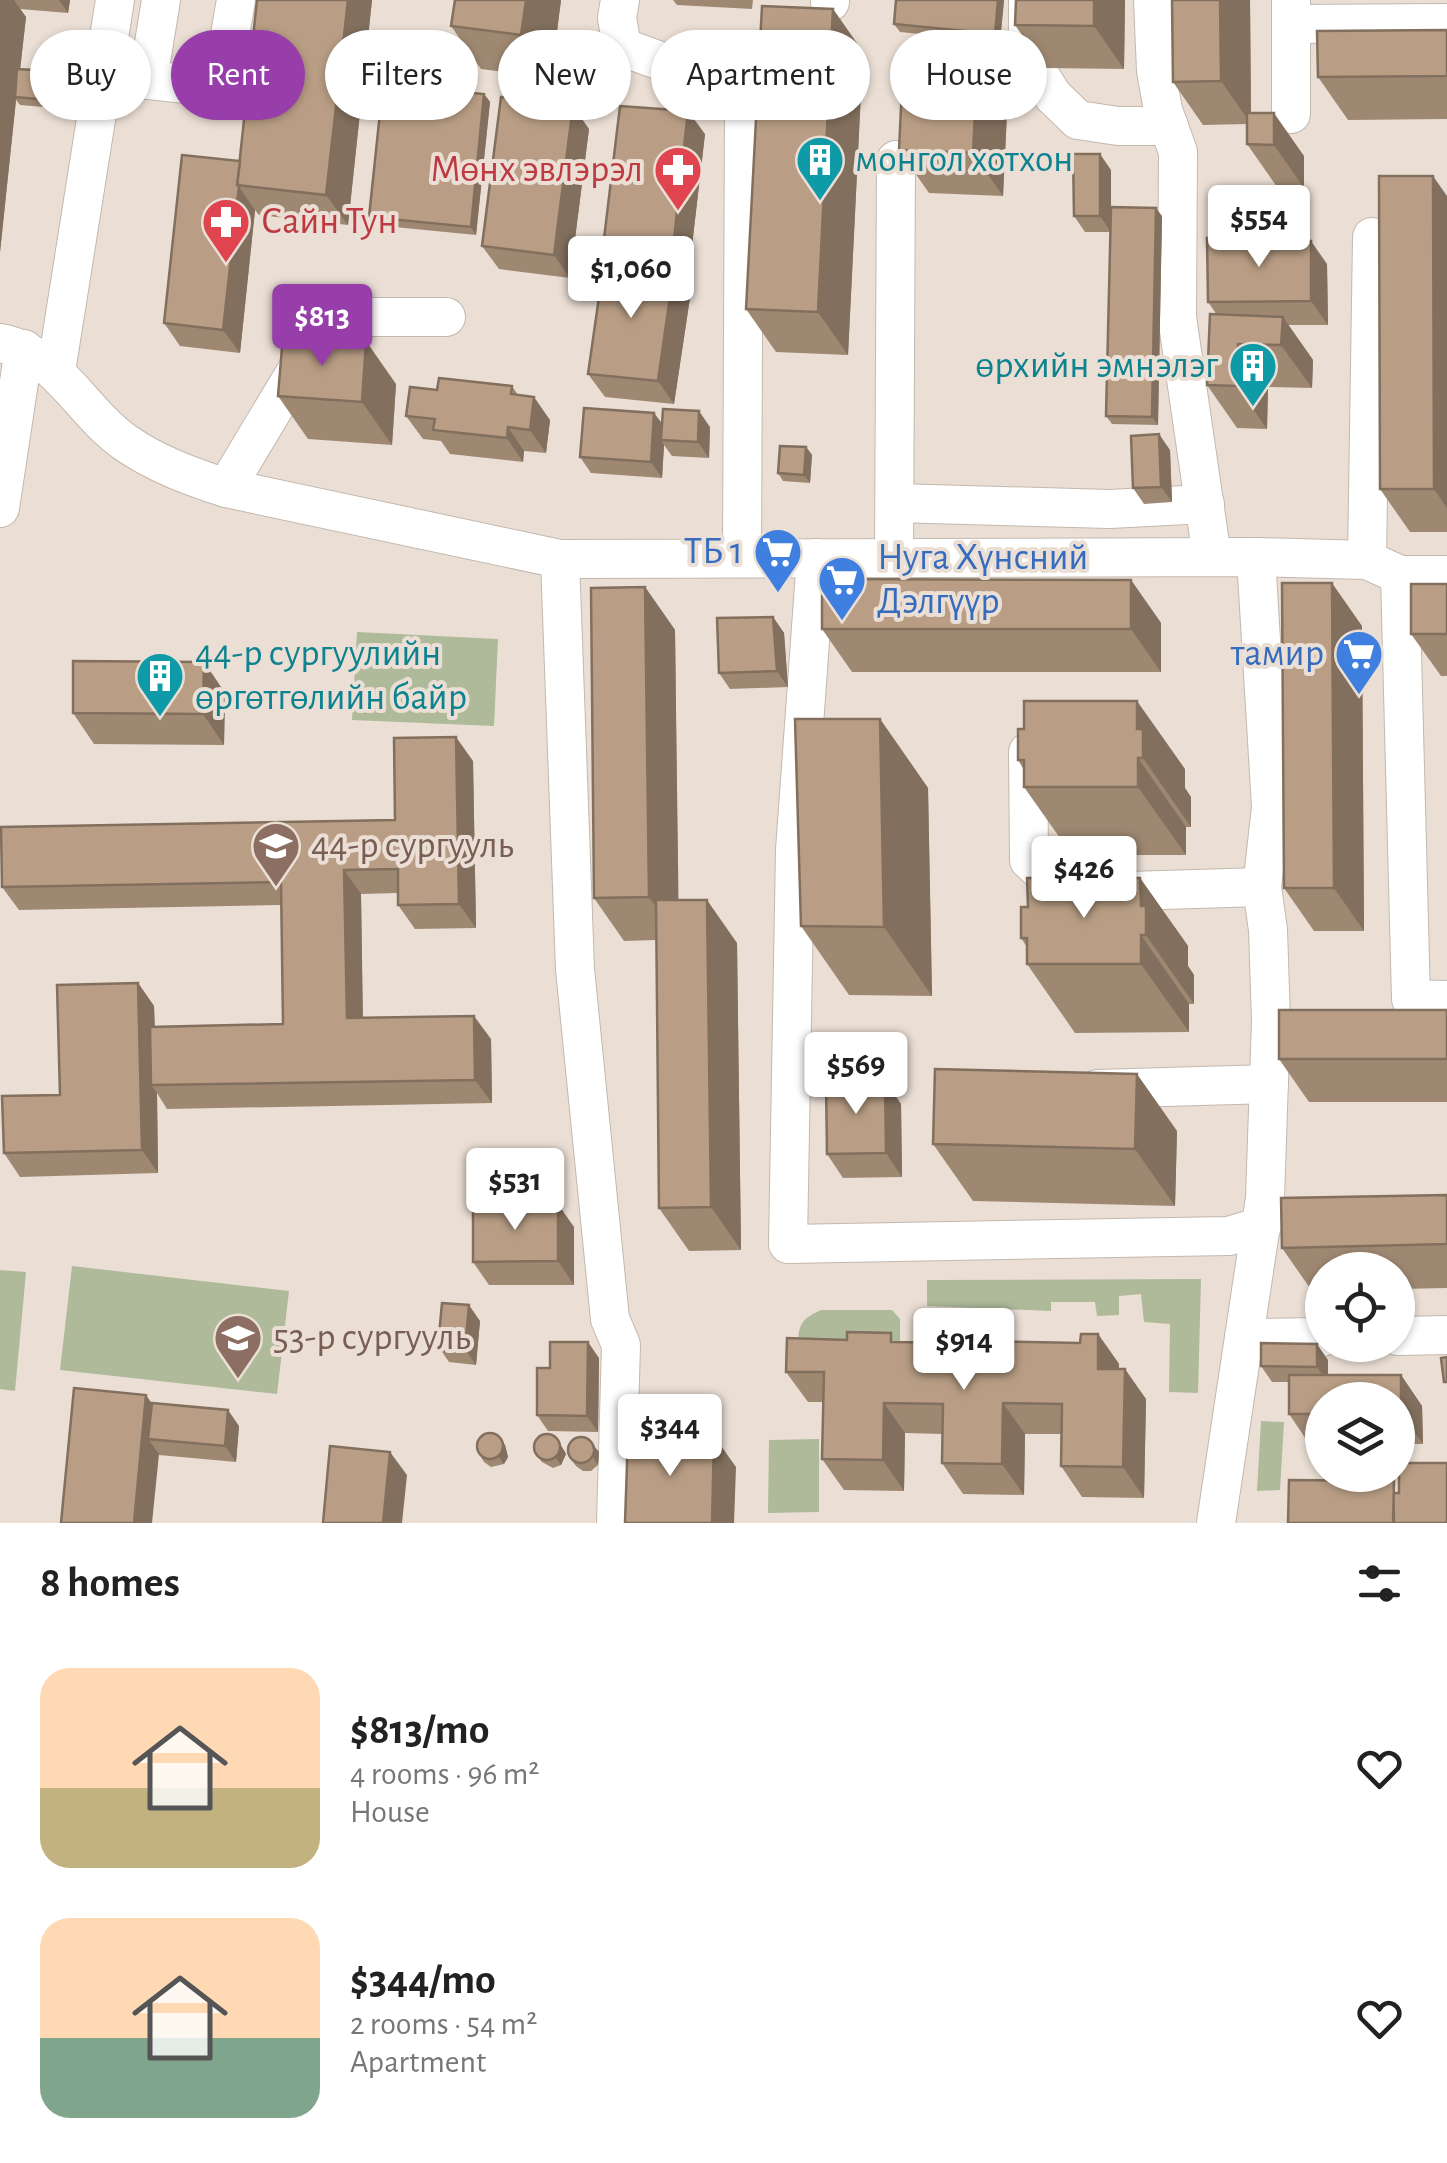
<!DOCTYPE html>
<meta charset="utf-8">
<style>
body{margin:0;font-family:"Alegreya Sans",sans-serif;background:#f2f2f2;color:#222;height:100vh;display:flex;flex-direction:column;font-size:38px;white-space:nowrap}
*{box-sizing:border-box;margin:0}
p{font-size:32px;color:#767676}
.icon{flex:none;width:55px;height:55px;fill:none;stroke:currentColor;stroke-width:2;stroke-linecap:round;stroke-linejoin:round}
.map{position:relative;height:1523px;overflow:hidden}
.side{display:flex;flex-direction:column;background:#fff;flex:1}
.side>*{flex:none}
.hud{position:absolute;left:30px;top:30px;width:1388px;height:90px;display:flex;gap:20px}
.fabs{position:absolute;left:1305px;top:1252px;display:grid;gap:20px}
.fabs a{display:grid;place-items:center;width:110px;height:110px;border-radius:50%;background:#fff;box-shadow:0 2px 8px #0004;font-size:50px}
.price{position:absolute;translate:-50% -85px;padding:0 22px;border-radius:10px;background:#fff;color:#222;font-size:32px;line-height:65px;filter:drop-shadow(0 2px 5px #0008)}
.price::after{content:'';position:absolute;left:50%;top:60px;width:30px;height:22px;margin-left:-15px;background:inherit;clip-path:polygon(0 0,100% 0,50% 100%)}
.price.on{background:#973eaa;color:#fff}
ul{padding:0;list-style:none}
li{display:flex;align-items:center;gap:30px;height:250px;padding:0 40px}
li span{display:grid;place-items:center;flex:none;width:280px;height:200px;border-radius:30px;color:#555}
li>.icon{margin-inline-start:auto}
span .icon{width:120px;height:120px;fill:#fffc;stroke-width:1}
li b{font-size:42px}
h2{display:flex;justify-content:space-between;align-items:center;height:120px;padding:0 40px;font-size:42px}
.tag{padding:0 35px;border-radius:45px;background:#fff;box-shadow:0 2px 8px #0004;font-size:35px;line-height:90px}
.tag.on{background:#973eaa;color:#fff}
.map>svg:first-child{display:block}
</style>
<div class="map">
<svg width="1447" height="1523" viewBox="0 0 1447 1523">
<rect width="100%" height="100%" fill="#ebdfd5"/>
<g fill="#aeba9a">
<polygon points="357,632 498,639 494,726 352,720"/>
<polygon points="72,1266 289,1291 277,1394 60,1370"/>
<polygon points="0,1270 26,1272 15,1391 0,1389"/>
<polygon points="1201,1279 1198,1393 1169,1392 1170,1324 1144,1322 1141,1294 1119,1296 1119,1315 1097,1316 1095,1302 1051,1302 1051,1311 927,1306 927,1280"/>
<path d="M 821,1310 L 892,1310 L 900,1319 L 900,1346 L 798,1346 C 798,1325 801,1319 821,1310 Z"/>
<polygon points="1261,1421 1284,1422 1280,1490 1257,1491"/>
<polygon points="819,1439 819,1512 768,1513 769,1440"/>
</g>
<g fill="none" stroke-linecap="round" stroke-linejoin="round">
<g stroke="#c3b8ae" stroke-width="40">
<g id="minor">
<polyline points="620,0 617,18 622,47 729,86 744,112 742,558"/>
<polyline points="1028,0 1028,56 1053,96 1078,120 1118,126 1169,126"/>
<polyline points="1153,0 1156,71 1163,110 1178,152 1177,317 1212,557"/>
<polyline points="830,2 830,0"/>
<polyline points="1291,2 1291,114"/>
<polyline points="1291,24 1447,23"/>
<polyline points="104,75 204,86 223,75 236,0"/>
<polyline points="148,80 161,0"/>
<path d="M 0,343 C 59,354 80,411 126,443 C 156,464 192,477 226,488 L 560,559 L 1256,557 L 1367,560 L 1400,575 L 1447,575"/>
<polyline points="56,371 115,0"/>
<polyline points="226,488 313,343 357,317 446,317"/>
<polyline points="895,503 1110,509 1205,504"/>
<polyline points="0,508 24,349"/>
<polyline points="816,558 795,850 788,1244 1229,1236 1262,1226"/>
<polyline points="894,558 896,160"/>
<polyline points="560,559 575,969 610,1319 621,1345 616,1523"/>
<polyline points="1367,560 1372,237"/>
<polyline points="1400,575 1411,999 1447,1000"/>
<polyline points="1028,752 1029,860 1063,893 1262,887"/>
<polyline points="1097,1089 1269,1084"/>
<polyline points="1398,1336 1447,1335"/>
<polyline points="1244,1338 1322,1337"/>
<polyline points="1216,1523 1265,1198 1271,1021 1268,930 1262,887 1271,807 1256,557"/>
</g>
</g>
<use href="#minor" stroke="#fff" stroke-width="38"/>
</g>
<g fill="#9f8872">
<polygon points="0,0 70,0 68,13 20,9 26,17 20,69 58,79 56,108 20,105 16,100 0,252"/>
<polygon points="257,0 372,0 348,225 259,215 255,210 240,353 180,346 164,323 240,161"/>
<polygon points="455,0 561,0 551,78 481,69 451,26"/>
<polygon points="673,0 753,0 752,9 677,5"/>
<polygon points="1004,0 1000,42 900,32 894,24"/>
<polygon points="1016,0 1125,0 1124,69 1045,68 1015,25"/>
<polygon points="1250,0 1251,113 1304,156 1304,188 1277,187 1247,144 1247,124 1203,125 1173,82"/>
<polygon points="833,9 863,52 848,355 776,352 746,309"/>
<polygon points="1447,30 1447,119 1348,120 1318,77"/>
<polygon points="484,94 490,102 476,235 374,225 369,217"/>
<polygon points="1007,112 1003,196 929,193 899,150"/>
<polygon points="589,129 570,278 499,269 482,246"/>
<polygon points="705,134 688,280 683,279 691,291 674,404 605,397 588,374 614,263 603,247"/>
<polygon points="1111,170 1111,207 1162,216 1158,425 1112,424 1106,416 1110,232 1085,232 1074,216"/>
<polygon points="1447,196 1447,532 1410,532 1380,489"/>
<polygon points="1327,264 1328,325 1288,325 1313,360 1312,388 1268,387 1267,429 1237,428 1207,385 1217,315 1208,302"/>
<polygon points="396,384 392,445 308,439 278,396"/>
<polygon points="512,386 518,395 550,420 546,453 524,451 523,462 450,454 441,441 423,439 406,416 437,390"/>
<polygon points="654,413 662,423 710,427 709,458 672,456 664,445 662,478 591,473 580,457"/>
<polygon points="806,447 812,455 810,483 783,481 778,473"/>
<polygon points="1170,450 1172,502 1144,504 1133,488"/>
<polygon points="1131,580 1161,623 1161,672 852,672 822,629"/>
<polygon points="1447,584 1447,676 1441,676 1411,634"/>
<polygon points="645,587 675,630 678,900 737,943 741,1250 689,1251 659,1208 656,940 624,941 594,898"/>
<polygon points="773,617 784,633 788,687 730,689 719,673"/>
<polygon points="1362,626 1364,931 1314,931 1284,888"/>
<polygon points="204,662 225,693 224,745 94,744 73,713"/>
<polygon points="880,719 928,788 932,996 849,995 801,926"/>
<polygon points="1024,729 1185,769 1185,788 1191,797 1191,827 1186,827 1186,855 1072,855 1024,787 1024,770 1018,760"/>
<polygon points="473,761 476,928 415,929 398,905 398,893 361,894 363,1017 491,1039 492,1103 167,1109 157,1093 158,1173 20,1177 4,1153 60,1095 138,983 154,1006 155,1027 283,1024 281,905 19,910 2,887 395,820"/>
<polygon points="1140,878 1188,946 1188,966 1194,975 1194,1004 1189,1004 1189,1032 1075,1033 1027,964 1027,947 1021,938 1028,907"/>
<polygon points="1447,1010 1447,1102 1309,1102 1279,1059"/>
<polygon points="885,1081 901,1104 902,1177 843,1178 827,1154"/>
<polygon points="1177,1131 1175,1206 973,1201 933,1144"/>
<polygon points="1447,1195 1447,1288 1398,1289 1398,1270 1322,1270 1322,1291 1312,1291 1282,1248"/>
<polygon points="574,1227 574,1285 489,1285 473,1262"/>
<polygon points="480,1321 476,1365 449,1362 438,1346"/>
<polygon points="971,1334 976,1341 1080,1343 1098,1334 1119,1364 1119,1369 1146,1399 1144,1498 1082,1497 1061,1466 1061,1434 1025,1434 1024,1495 963,1494 942,1463 942,1434 905,1433 904,1491 844,1490 822,1459 823,1402 808,1402 786,1372 897,1342 962,1343"/>
<polygon points="599,1358 598,1432 548,1431 537,1415"/>
<polygon points="1328,1360 1328,1375 1401,1375 1422,1406 1423,1444 1398,1444 1398,1400 1322,1400 1322,1445 1310,1445 1289,1414 1289,1382 1272,1382 1261,1366"/>
<polygon points="74,1388 151,1403 239,1426 236,1462 159,1455"/>
<polygon points="499,1437 505,1445 508,1457 504,1464 491,1467 484,1462 479,1454"/>
<polygon points="556,1437 566,1454 561,1465 553,1468 542,1462 536,1454"/>
<polygon points="593,1445 599,1452 598,1465 591,1471 583,1471 576,1466 570,1458"/>
</g>
<g fill="#826f5d">
<polygon points="3,0 14,0 26,17 17,97 15,97 16,100 0,252 0,25"/>
<polygon points="59,0 70,0 68,13"/>
<polygon points="348,0 372,0 348,225 326,195"/>
<polygon points="526,0 561,0 551,78 521,35"/>
<polygon points="998,0 1004,0 1000,42 995,34"/>
<polygon points="1094,0 1125,0 1124,69 1094,26"/>
<polygon points="1220,0 1250,0 1251,124 1221,81"/>
<polygon points="833,9 863,52 848,355 818,312"/>
<polygon points="977,69 1007,112 1003,196 973,153"/>
<polygon points="52,71 58,79 56,108 50,100"/>
<polygon points="484,94 490,102 476,235 471,227"/>
<polygon points="573,106 589,129 570,278 554,255"/>
<polygon points="688,111 705,134 688,280 672,257"/>
<polygon points="1274,113 1304,156 1304,188 1274,145"/>
<polygon points="1100,154 1111,170 1111,232 1100,216"/>
<polygon points="1433,176 1447,196 1447,508 1434,489"/>
<polygon points="239,187 255,210 240,353 223,330"/>
<polygon points="1156,208 1162,216 1158,425 1152,417"/>
<polygon points="1311,241 1327,264 1328,325 1311,301"/>
<polygon points="674,268 691,291 674,404 658,381"/>
<polygon points="1283,317 1313,360 1312,388 1281,345"/>
<polygon points="366,341 396,384 392,445 362,402"/>
<polygon points="1238,344 1268,387 1267,429 1237,386"/>
<polygon points="534,397 550,420 546,453 530,430"/>
<polygon points="699,411 710,427 709,458 698,442"/>
<polygon points="654,413 665,429 661,440 664,445 662,478 651,462"/>
<polygon points="508,427 524,451 523,462 507,438"/>
<polygon points="1159,434 1170,450 1172,502 1161,487"/>
<polygon points="806,447 812,455 810,483 804,475"/>
<polygon points="1131,580 1161,623 1161,672 1131,629"/>
<polygon points="1332,583 1362,626 1364,931 1334,888"/>
<polygon points="645,587 675,630 679,940 649,897"/>
<polygon points="773,617 784,633 788,687 777,671"/>
<polygon points="204,662 225,693 224,745 203,714"/>
<polygon points="1137,701 1185,769 1185,788 1191,797 1191,827 1143,758 1137,729"/>
<polygon points="880,719 928,788 932,996 884,927"/>
<polygon points="456,737 473,761 476,928 459,904"/>
<polygon points="1138,758 1186,827 1186,855 1138,787"/>
<polygon points="344,870 361,894 363,1041 347,1018"/>
<polygon points="1140,878 1188,946 1188,966 1194,975 1194,1004 1146,935 1141,906"/>
<polygon points="707,900 737,943 741,1250 711,1207"/>
<polygon points="1141,935 1189,1004 1189,1032 1141,964"/>
<polygon points="138,983 154,1006 156,1085 151,1085 157,1093 158,1173 142,1150"/>
<polygon points="474,1016 491,1039 492,1103 475,1080"/>
<polygon points="1137,1074 1177,1131 1175,1206 1135,1149"/>
<polygon points="885,1081 901,1104 902,1177 886,1153"/>
<polygon points="558,1204 574,1227 574,1285 558,1261"/>
<polygon points="469,1305 480,1321 476,1365 465,1349"/>
<polygon points="1098,1334 1119,1364 1119,1399 1098,1369"/>
<polygon points="588,1342 599,1358 598,1432 587,1416"/>
<polygon points="1317,1344 1328,1360 1328,1383 1317,1367"/>
<polygon points="1125,1369 1146,1399 1144,1498 1123,1467"/>
<polygon points="1401,1375 1422,1406 1423,1444 1401,1414"/>
<polygon points="146,1395 162,1418 148,1439 159,1454 152,1523 134,1523"/>
<polygon points="884,1403 905,1433 904,1491 883,1460"/>
<polygon points="1003,1403 1025,1434 1024,1495 1002,1464"/>
<polygon points="228,1410 239,1426 236,1462 225,1446"/>
<polygon points="714,1436 736,1467 734,1523 712,1523"/>
<polygon points="499,1437 505,1445 508,1457 504,1464 498,1456"/>
<polygon points="556,1437 566,1454 561,1465 555,1457"/>
<polygon points="593,1445 599,1452 598,1465 593,1457"/>
<polygon points="390,1452 407,1475 402,1523 383,1523"/>
</g>
<g fill="#b99e85" stroke="#826f5d" stroke-width="2.5">
<polygon points="0,0 3,0 0,25"/>
<polygon points="257,0 348,0 326,195 237,185"/>
<polygon points="455,0 526,0 521,35 451,26"/>
<polygon points="896,0 998,0 995,34 894,24"/>
<polygon points="1016,0 1094,0 1094,26 1015,25"/>
<polygon points="1172,0 1220,0 1221,81 1173,82"/>
<polygon points="762,6 833,9 818,312 746,309"/>
<polygon points="1447,30 1447,76 1318,77 1317,31"/>
<polygon points="903,66 977,69 973,153 899,150"/>
<polygon points="17,69 52,71 50,100 15,97"/>
<polygon points="383,84 484,94 471,227 369,217"/>
<polygon points="501,97 573,106 554,255 482,246"/>
<polygon points="620,106 688,111 672,257 603,247"/>
<polygon points="1247,113 1274,113 1274,145 1247,144"/>
<polygon points="1073,154 1100,154 1100,216 1074,216"/>
<polygon points="182,155 240,161 237,185 239,185 223,330 164,323"/>
<polygon points="1379,176 1433,176 1434,489 1380,489"/>
<polygon points="1111,207 1156,208 1152,417 1106,416"/>
<polygon points="1207,238 1311,241 1311,301 1208,302"/>
<polygon points="604,262 674,268 658,381 588,374"/>
<polygon points="1210,314 1283,317 1281,345 1238,344 1237,386 1207,385"/>
<polygon points="283,335 366,341 362,402 278,396"/>
<polygon points="439,378 512,386 511,394 534,397 530,430 508,427 507,438 433,430 435,419 406,416 410,387 437,390"/>
<polygon points="584,408 654,413 651,462 580,457"/>
<polygon points="663,409 699,411 698,442 661,440"/>
<polygon points="1159,434 1161,487 1133,488 1131,436"/>
<polygon points="780,446 806,447 804,475 778,473"/>
<polygon points="822,579 1131,580 1131,629 822,629"/>
<polygon points="1282,583 1332,583 1334,888 1284,888"/>
<rect x="1411" y="584" width="36" height="50"/>
<polygon points="645,587 649,897 594,898 591,588"/>
<polygon points="773,617 777,671 719,673 717,618"/>
<polygon points="73,661 204,662 203,714 73,713"/>
<polygon points="1024,701 1137,701 1137,729 1143,729 1143,758 1138,758 1138,787 1024,787 1024,760 1018,760 1018,729 1024,729"/>
<polygon points="795,719 880,719 884,927 801,926"/>
<polygon points="456,737 459,904 398,905 398,869 344,870 347,1018 474,1016 475,1080 151,1085 150,1027 283,1024 281,882 2,887 1,827 395,820 394,738"/>
<polygon points="1027,878 1140,878 1141,906 1146,906 1146,935 1141,935 1141,964 1027,964 1027,938 1021,938 1021,907 1028,907"/>
<polygon points="656,900 707,900 711,1207 659,1208"/>
<polygon points="138,983 142,1150 4,1153 2,1096 60,1095 57,985"/>
<rect x="1279" y="1010" width="168" height="49"/>
<polygon points="935,1069 1137,1074 1135,1149 933,1144"/>
<polygon points="885,1081 886,1153 827,1154 826,1082"/>
<polygon points="1447,1195 1447,1244 1282,1248 1281,1198"/>
<polygon points="473,1204 558,1204 558,1261 473,1262"/>
<polygon points="442,1303 469,1305 465,1349 438,1346"/>
<polygon points="847,1332 891,1333 891,1342 962,1343 962,1334 971,1334 970,1341 1080,1343 1081,1334 1098,1334 1098,1369 1125,1369 1123,1467 1061,1466 1062,1404 1003,1403 1002,1464 942,1463 943,1404 884,1403 883,1460 822,1459 824,1372 786,1372 787,1338 847,1340"/>
<polygon points="550,1342 588,1342 587,1416 537,1415 537,1368 550,1368"/>
<polygon points="1261,1343 1317,1344 1317,1367 1261,1366"/>
<polygon points="1447,1357 1447,1382 1444,1382 1441,1358"/>
<polygon points="1289,1375 1401,1375 1401,1414 1398,1414 1398,1400 1322,1400 1322,1414 1289,1414"/>
<polygon points="74,1388 146,1395 134,1523 61,1523"/>
<polygon points="152,1403 228,1410 225,1446 148,1439"/>
<circle cx="490" cy="1446" r="13"/>
<polygon points="628,1434 714,1436 712,1523 625,1523"/>
<circle cx="547" cy="1447" r="13"/>
<circle cx="581" cy="1450" r="13"/>
<polygon points="330,1446 390,1452 383,1523 323,1523"/>
<polygon points="1399,1463 1447,1463 1447,1523 1394,1523 1393,1493 1399,1493"/>
<polygon points="1289,1480 1394,1481 1393,1523 1288,1523"/>
</g>
<defs>
<g id="building-pin" transform="scale(2.5)"><path d="M0 17L-7.5 6A9.5 9.5 0 1 1 7.5 6Z" fill="#0f9aa8" stroke="#ebdfd5"/><path d="M-4-6H4V6H1V3H-1V6H-4ZM-2.5-4.3h1.7v1.8h-1.7ZM.8-4.3h1.7v1.8H.8ZM-2.5-1h1.7V.8h-1.7ZM.8-1h1.7V.8H.8Z" fill="#fff"/></g>
<g id="pharmacy-pin" transform="scale(2.5)"><path d="M0 17L-7.5 6A9.5 9.5 0 1 1 7.5 6Z" fill="#e0444e" stroke="#ebdfd5"/><path d="M-2-6h4v4h4v4h-4v4h-4v-4h-4v-4h4Z" fill="#fff"/></g>
<g id="supermarket-pin" transform="scale(2.5)"><path d="M0 17L-7.5 6A9.5 9.5 0 1 1 7.5 6Z" fill="#3f7fe0" stroke="#ebdfd5"/><path d="M-6-5.5h2.5l.6 2H6L4.5 2H-2.5L-4.4-4H-6ZM-1.5 3.2a1.3 1.3 0 1 0 .1 0ZM3 3.2a1.3 1.3 0 1 0 .1 0Z" fill="#fff"/></g>
<g id="school-pin" transform="scale(2.5)"><path d="M0 17L-7.5 6A9.5 9.5 0 1 1 7.5 6Z" fill="#8d6e63" stroke="#ebdfd5"/><path d="M0-5L7-2L0 1L-7-2ZM-4 1L0 2.5L4 1V4Q0 6-4 4Z" fill="#fff"/></g>
</defs>
<g fill-rule="evenodd">
<use href="#building-pin" x="820" y="160"/>
<use href="#pharmacy-pin" x="678" y="170"/>
<use href="#pharmacy-pin" x="226" y="222"/>
<use href="#building-pin" x="1253" y="366"/>
<use href="#supermarket-pin" x="778" y="552"/>
<use href="#supermarket-pin" x="842" y="580"/>
<use href="#supermarket-pin" x="1359" y="654"/>
<use href="#building-pin" x="160" y="676"/>
<use href="#school-pin" x="276" y="846"/>
<use href="#school-pin" x="238" y="1338"/>
</g>
<g text-anchor="middle" dominant-baseline="central" stroke-width="8" stroke-linejoin="round" paint-order="stroke">
<g font-size="38" fill="#0d838f" stroke="#ebdfd5" text-anchor="start">
<text x="855" y="160">монгол хотхон</text>
<text x="1218" y="366" text-anchor="end">өрхийн эмнэлэг</text>
<text x="195" y="654">44-р сургуулийн<tspan x="195" dy="44">өргөтгөлийн байр</tspan></text>
</g>
<g font-size="38" fill="#be3a42" stroke="#ebdfd5" text-anchor="end">
<text x="643" y="170">Мөнх эвлэрэл</text>
<text x="261" y="222" text-anchor="start">Сайн Тун</text>
</g>
<g font-size="38" fill="#366cbe" stroke="#ebdfd5" text-anchor="end">
<text x="743" y="552">ТБ 1</text>
<text x="877" y="558" text-anchor="start">Нуга Хүнсний<tspan x="877" dy="44">Дэлгүүр</tspan></text>
<text x="1324" y="654">тамир</text>
</g>
<g font-size="38" fill="#785e54" stroke="#ebdfd5" text-anchor="start">
<text x="311" y="846">44-р сургууль</text>
<text x="273" y="1338">53-р сургууль</text>
</g>
</g>
</svg>
<div class="fabs">
<a><svg class="icon" aria-label="locate" viewBox="0 0 24 24"><circle cx="12" cy="12" r="6"/><path d="M12 2v4M12 18v4M2 12h4M18 12h4"/></svg></a>
<a><svg class="icon" aria-label="layers" viewBox="0 0 24 24"><path d="M12 4l9 5-9 5-9-5zM3 14l9 5 9-5"/></svg></a>
</div>
<b class="price" style="left:1259px;top:270px">$554</b>
<b class="price" style="left:631px;top:321px">$1,060</b>
<b class="price on" style="left:322px;top:369px">$813</b>
<b class="price" style="left:1084px;top:921px">$426</b>
<b class="price" style="left:856px;top:1117px">$569</b>
<b class="price" style="left:515px;top:1233px">$531</b>
<b class="price" style="left:964px;top:1393px">$914</b>
<b class="price" style="left:670px;top:1479px">$344</b>
<div class="hud">
<a class="tag">Buy</a>
<a class="tag on">Rent</a>
<a class="tag">Filters</a>
<a class="tag">New</a>
<a class="tag">Apartment</a>
<a class="tag">House</a>
</div>
</div>
<section class="side">
<h2>8 homes<svg class="icon" aria-label="filters" viewBox="0 0 24 24"><path d="M4 7h16M4 17h16"/><circle cx="9" cy="7" r="2"/><circle cx="15" cy="17" r="2"/></svg></h2>
<ul>
<li><span style="background:linear-gradient(#ffd9b3 60%,#c2b280 0)"><svg class="icon" aria-label="home" viewBox="0 0 24 24"><path d="M3 11l9-7 9 7M6 9v11h12V9"/></svg></span><div><b>$813/mo</b><p>4 rooms · 96 m²</p><p>House</p></div><svg class="icon" aria-label="heart" viewBox="0 0 24 24"><path d="M12 20l-8-8c-3-5 5-10 8-4 3-6 11-1 8 4z"/></svg></li>
<li><span style="background:linear-gradient(#ffd9b3 60%,#7fa58c 0)"><svg class="icon" aria-label="home" viewBox="0 0 24 24"><path d="M3 11l9-7 9 7M6 9v11h12V9"/></svg></span><div><b>$344/mo</b><p>2 rooms · 54 m²</p><p>Apartment</p></div><svg class="icon" aria-label="heart" viewBox="0 0 24 24"><path d="M12 20l-8-8c-3-5 5-10 8-4 3-6 11-1 8 4z"/></svg></li>
</ul>
</section>
